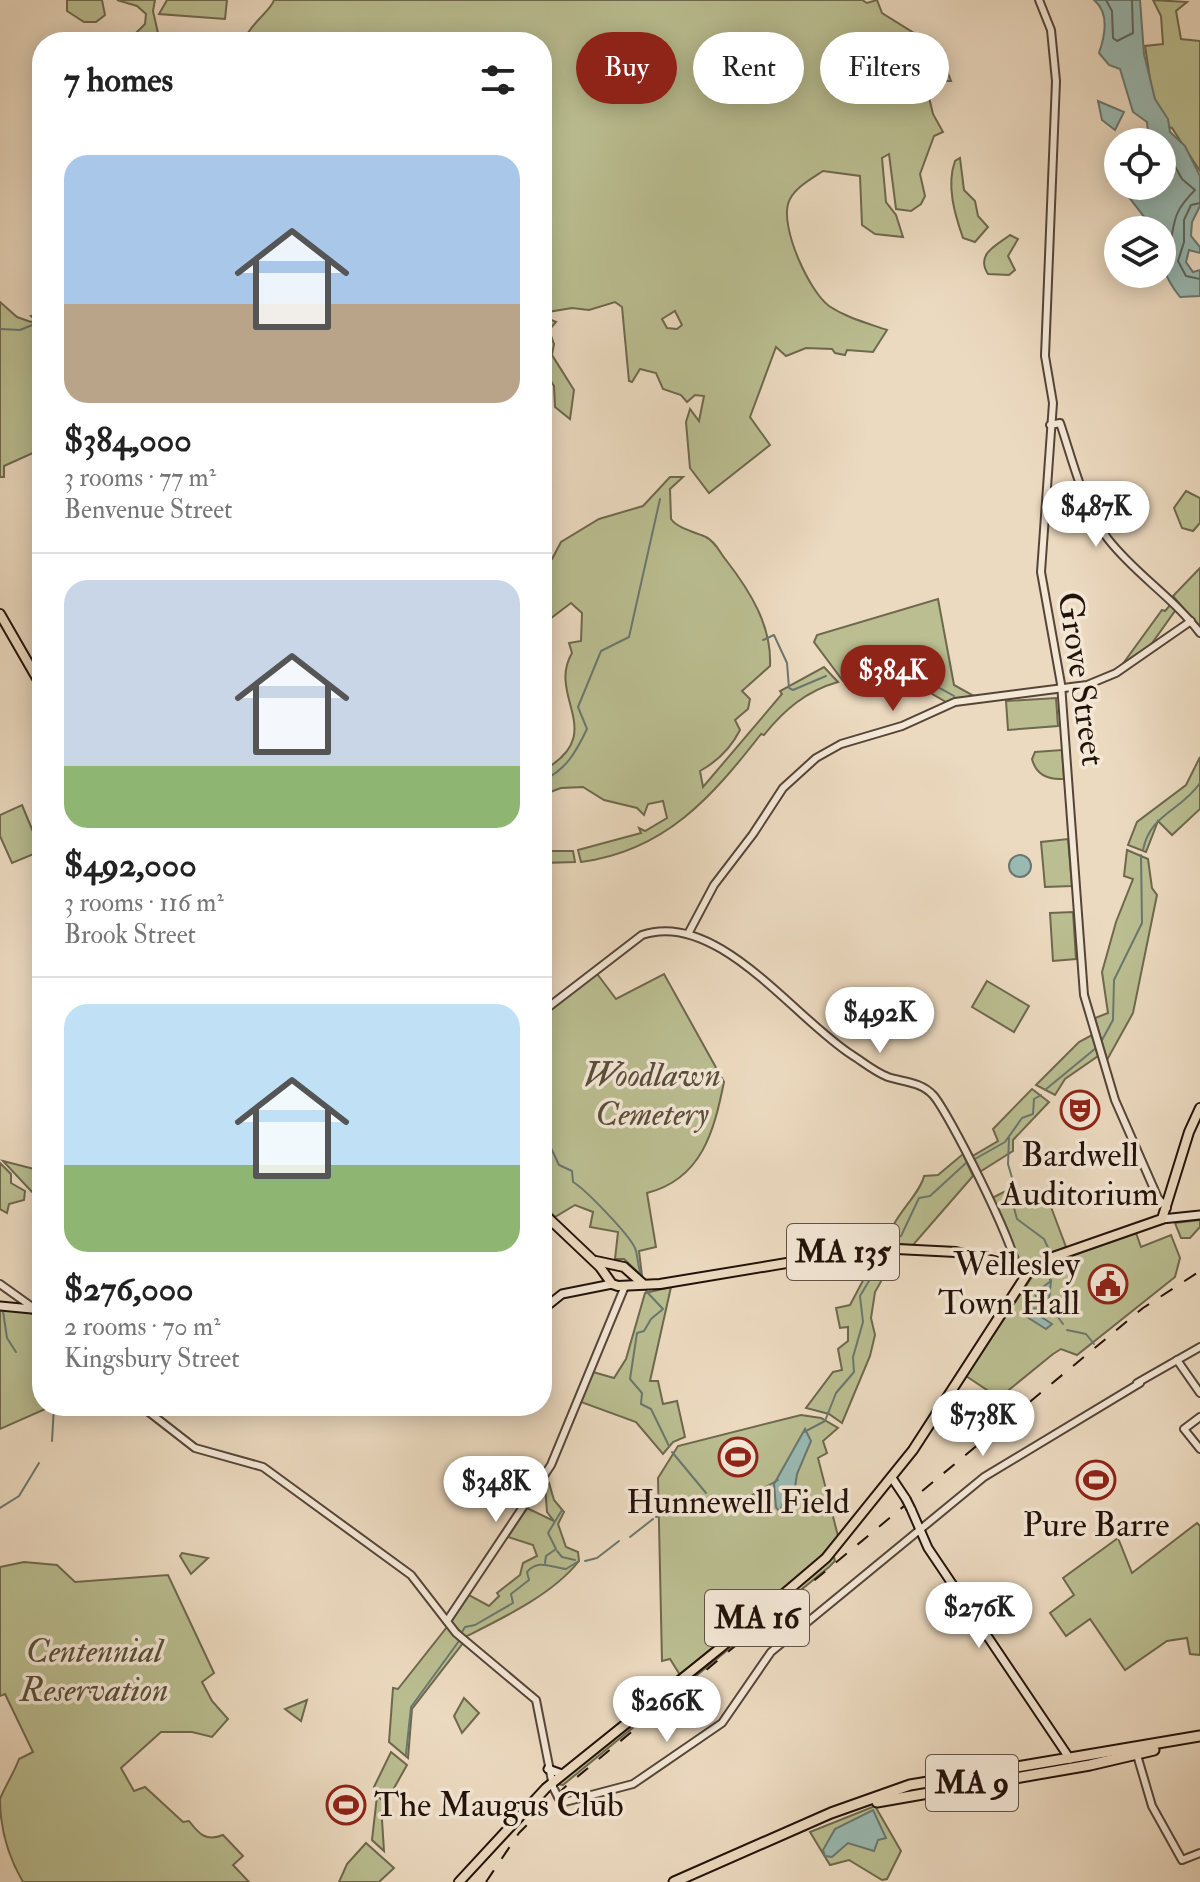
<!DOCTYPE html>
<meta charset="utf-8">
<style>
body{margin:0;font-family:"IM FELL Double Pica",serif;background:#f2f2f2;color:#222;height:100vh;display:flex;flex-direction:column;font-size:30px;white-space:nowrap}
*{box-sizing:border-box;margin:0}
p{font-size:26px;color:#767676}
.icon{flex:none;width:44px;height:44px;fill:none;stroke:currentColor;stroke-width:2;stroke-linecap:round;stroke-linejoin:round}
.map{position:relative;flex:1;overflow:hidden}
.details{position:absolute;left:32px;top:32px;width:520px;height:1384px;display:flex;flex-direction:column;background:#fff;border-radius:32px;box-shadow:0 4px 20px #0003}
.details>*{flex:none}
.hud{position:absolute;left:576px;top:32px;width:504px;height:72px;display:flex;gap:16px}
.tools{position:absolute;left:1104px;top:128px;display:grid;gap:16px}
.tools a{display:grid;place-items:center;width:72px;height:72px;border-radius:50%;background:#fff;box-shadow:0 4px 20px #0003;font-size:40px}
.price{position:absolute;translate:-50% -68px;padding:0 18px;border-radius:28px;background:#fff;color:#222;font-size:26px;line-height:52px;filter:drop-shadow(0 2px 4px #0008)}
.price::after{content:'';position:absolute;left:50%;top:48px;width:24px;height:18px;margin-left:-12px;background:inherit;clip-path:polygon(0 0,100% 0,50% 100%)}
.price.active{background:#8f2418;color:#fff}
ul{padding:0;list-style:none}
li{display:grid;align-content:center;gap:16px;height:424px;padding:0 32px}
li+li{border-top:2px solid #e0e0e0}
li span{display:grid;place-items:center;height:248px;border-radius:24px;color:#555}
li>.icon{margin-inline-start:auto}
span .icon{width:144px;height:144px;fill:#fffc;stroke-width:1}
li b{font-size:34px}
h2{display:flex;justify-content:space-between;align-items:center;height:96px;padding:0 32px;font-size:34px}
.chip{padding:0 28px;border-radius:36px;background:#fff;box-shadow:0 4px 20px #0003;font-size:28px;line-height:72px}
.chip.active{background:#8f2418;color:#fff}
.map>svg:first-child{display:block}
</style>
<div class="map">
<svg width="1200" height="1882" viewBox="0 0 1200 1882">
<rect width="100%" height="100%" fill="#ecdac0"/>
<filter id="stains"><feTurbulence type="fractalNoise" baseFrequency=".0025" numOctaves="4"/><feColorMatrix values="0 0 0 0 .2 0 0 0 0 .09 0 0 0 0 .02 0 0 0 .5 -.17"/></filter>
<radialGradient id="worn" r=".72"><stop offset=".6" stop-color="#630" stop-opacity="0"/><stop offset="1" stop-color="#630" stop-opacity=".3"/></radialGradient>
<g fill="#babe91" stroke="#6e684e" stroke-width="2" fill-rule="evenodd">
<polygon points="67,0 102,0 105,15 96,22 84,22 67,11"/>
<polygon points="117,0 155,0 153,11 160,42 135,42 136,33 145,24 146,14 137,6"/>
<polygon points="167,0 227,0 225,19 159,14"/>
<path d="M 274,0 L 862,0 L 867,3 L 877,0 L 882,13 L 938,48 L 951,81 L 925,81 L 933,114 L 943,132 L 934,136 L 920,174 L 925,196 L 921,204 L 911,211 L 896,209 L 889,154 L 882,158 L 886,202 L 896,215 L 903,237 L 875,234 L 862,225 L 860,176 L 823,171 C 811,179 792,189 788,204 C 781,229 809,291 829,306 C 847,318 867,323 887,330 L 873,352 L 847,350 L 845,355 L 835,353 L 832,349 L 806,348 L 786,356 L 776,347 L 750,417 L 770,445 L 709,493 L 690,468 L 686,422 L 690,409 L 699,421 L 704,396 L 695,395 L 687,402 L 681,395 L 663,389 L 656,373 L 640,369 L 632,382 L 629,381 L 622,307 L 615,302 L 589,310 L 572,308 L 542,313 L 542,42 L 243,42 C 251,22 271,11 274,0 ZM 675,311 L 682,325 L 677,329 L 667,328 L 662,319 Z"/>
<polygon points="1153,0 1187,2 1176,11 1181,39 1200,41 1200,171 1172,128 1167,126 1153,98 1145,46 1163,44 1161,16"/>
<path d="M 960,158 L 964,190 L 975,201 L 978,216 L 988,227 L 975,242 L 963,238 C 955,215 946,186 955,161 Z"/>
<path d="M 1010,235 L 1018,239 L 1008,256 L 1015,270 L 1009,275 L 988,274 C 975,254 997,245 1010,235 Z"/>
<polygon points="0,302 17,317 31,322 36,320 31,316 42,312 39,421 42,449 4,466 4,477 0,477"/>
<polygon points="542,316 556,322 549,330 554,344 552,355 574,390 570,419 555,407 554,386 542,367"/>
<path d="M 670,477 L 683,477 L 670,489 L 671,519 C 678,529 698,533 706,537 C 716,542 720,553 726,560 C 750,591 772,626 770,666 L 742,691 L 750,699 L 748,709 L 735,720 L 740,730 C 731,748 718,761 700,771 L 703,787 L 782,694 L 780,691 L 824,667 L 838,682 C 806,691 784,710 764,735 L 761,734 C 712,797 665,851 581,862 L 578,850 L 641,833 L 639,828 L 645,831 L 667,818 L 663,801 L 648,804 L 644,815 L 637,808 L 604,800 L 583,787 L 561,788 L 542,795 L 542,771 C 610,734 546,697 572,653 L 569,643 L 581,641 L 582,613 L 571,603 L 542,625 L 542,557 L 552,559 L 561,542 L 599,519 L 643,506 Z"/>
<polygon points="1186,491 1200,498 1200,523 1193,531 1182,528 1174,508"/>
<polygon points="1200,568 1200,628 1173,596"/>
<polygon points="938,599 954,685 974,696 971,698 946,702 920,687 884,678 843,681 814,642 817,635"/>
<polygon points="1172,603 1177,608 1150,646 1122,665 1162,610 1165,611"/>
<polygon points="1056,698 1058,726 1008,730 1006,701"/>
<path d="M 1062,750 L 1064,779 C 1048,780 1036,775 1032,759 L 1035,752 Z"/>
<polygon points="1200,757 1200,809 1172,835 1158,821 1146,852 1128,845 1137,822 1186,785"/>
<polygon points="22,805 41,851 12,863 0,836 0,815"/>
<polygon points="1068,839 1072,886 1045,887 1041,842"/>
<polygon points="1127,850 1148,859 1152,888 1157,895 1133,1013 1107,1060 1095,1018 1108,1013 1102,972 1116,922 1133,879 1124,876"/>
<polygon points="542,851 573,851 575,862 542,863"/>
<polygon points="1073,912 1076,959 1053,961 1050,913"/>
<path d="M 595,971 L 616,999 L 664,974 L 724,1082 C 714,1131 702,1179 647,1193 L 656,1247 L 639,1251 L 642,1276 L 624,1259 L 615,1259 L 618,1232 L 590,1227 L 593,1212 L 575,1205 L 555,1217 L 542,1204 L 542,1016 Z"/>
<polygon points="987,981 1029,1006 1014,1032 972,1007"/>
<polygon points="1092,1035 1098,1056 1065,1079 1055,1095 1036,1085 1079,1042"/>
<polygon points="1032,1089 1049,1102 1013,1140 1013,1151 978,1173 971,1157 998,1141 993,1129"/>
<path d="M 963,1154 L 973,1176 L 913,1245 L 890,1244 C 885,1222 919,1198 924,1176 L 938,1175 Z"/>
<polygon points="3,1161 42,1171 42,1188 36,1194 32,1192"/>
<polygon points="0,1163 11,1174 11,1183 25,1191 24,1200 9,1204 7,1213 0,1209"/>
<polygon points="1016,1186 1021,1200 1045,1191 1066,1247 1031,1264 1020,1260 990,1199"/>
<polygon points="1200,1220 1200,1227 1190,1238 1181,1238 1175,1223"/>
<polygon points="1136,1233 1141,1247 1171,1235 1180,1258 1175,1277 1077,1355 1061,1349 1053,1354 999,1398 966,1376 1034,1274 1057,1261"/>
<polygon points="870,1253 897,1253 875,1292 871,1318 875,1335 870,1356 842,1423 829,1414 806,1408 833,1372 842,1370 838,1349 848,1341 848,1327 840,1328 836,1308 850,1305 867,1273"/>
<polygon points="671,1287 650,1381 658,1381 663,1404 677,1401 685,1437 673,1442 663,1454 636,1422 581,1402 593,1372 614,1378 626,1359 645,1293"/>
<polygon points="0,1309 29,1312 42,1319 42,1406 52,1406 0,1429"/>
<polygon points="801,1415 821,1418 838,1428 823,1441 827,1453 818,1458 838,1536 817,1561 680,1675 670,1659 662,1661 658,1478 678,1446"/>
<path d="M 549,1483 L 554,1500 L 564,1512 L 558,1524 L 566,1547 L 578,1552 L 579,1561 C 553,1594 505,1617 465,1637 L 451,1622 L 469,1595 L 489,1606 L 499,1596 L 497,1593 L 520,1575 L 523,1563 L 537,1556 L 533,1545 L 508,1537 L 527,1508 L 554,1521 L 547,1512 L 545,1486 Z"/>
<polygon points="1197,1523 1200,1526 1200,1655 1190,1654 1187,1638 1167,1641 1125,1670 1090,1619 1066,1636 1050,1613 1074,1595 1063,1578 1118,1538 1132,1573"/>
<polygon points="182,1553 208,1558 191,1574 180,1556"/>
<polygon points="834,1557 835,1561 829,1567 563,1785 555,1784"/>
<path d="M 24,1562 L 57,1565 L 75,1582 L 168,1575 L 214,1673 L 202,1682 L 212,1701 L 228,1719 L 212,1737 L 192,1732 L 161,1732 L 121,1768 L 134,1791 L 145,1787 L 183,1822 L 189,1821 C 199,1834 206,1842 223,1835 L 243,1856 L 233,1865 L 249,1882 L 23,1882 C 9,1858 0,1829 0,1799 C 5,1786 14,1773 19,1759 L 33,1752 L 5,1694 L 0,1696 L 0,1567 Z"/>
<polygon points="447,1627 463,1643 412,1709 408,1758 389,1742 393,1688 398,1689"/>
<polygon points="464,1698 479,1713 462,1733 454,1716"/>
<polygon points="307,1700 301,1721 285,1709"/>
<polygon points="391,1752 407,1765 389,1797 374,1787"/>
<polygon points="377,1796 386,1803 382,1820 384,1851 372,1840"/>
<polygon points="875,1806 901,1851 887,1879 882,1880 849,1860 830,1865 810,1832"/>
<polygon points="366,1843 394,1868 379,1882 339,1882 347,1864"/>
</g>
<g fill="#99bab3" stroke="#6a776f" stroke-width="2">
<path d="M 1094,0 L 1140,0 L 1144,54 L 1155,99 L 1168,119 L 1170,132 L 1185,146 L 1200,176 L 1200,206 L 1192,222 L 1191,236 L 1200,247 L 1200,253 L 1189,250 L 1186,262 L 1193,272 L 1200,270 L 1200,296 L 1180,297 C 1160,272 1162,261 1162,230 L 1147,229 L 1145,218 L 1121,187 L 1162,186 L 1162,142 L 1149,142 L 1147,122 L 1133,112 L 1120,69 L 1109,65 L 1099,53 C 1105,36 1110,13 1094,0 Z"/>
<polygon points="1098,101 1124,112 1115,130 1102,120"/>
<circle cx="1020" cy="866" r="11"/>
<polygon points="1051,1281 1048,1310 1046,1289 1039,1299 1045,1309 1037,1314 1052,1324 1046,1329 1027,1317 1030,1315 1028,1309 1038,1308 1035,1293"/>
<polygon points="805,1429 811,1441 797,1474 794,1494 784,1498 780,1512 776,1507 774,1484"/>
<polygon points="873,1810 886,1838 878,1840 874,1851 848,1843 832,1857 825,1856 823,1850 835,1829"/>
</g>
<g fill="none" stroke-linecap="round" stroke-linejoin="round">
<g stroke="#5e665e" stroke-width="2">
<polyline points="1106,0 1112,11 1113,38 1117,41 1133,33 1132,0"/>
<path d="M 1162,153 L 1168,154 L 1182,179 L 1195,190 C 1170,215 1176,222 1168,254 L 1162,256"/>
<polyline points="1200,203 1191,205 1184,220 1184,242 1178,261 1186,276 1200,279"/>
</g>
<g stroke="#6a776f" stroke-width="2">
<polyline points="0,329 20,330 42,321"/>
<polyline points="763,640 774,635 787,663 789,688 793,690 826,676"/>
<path d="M 842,672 C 885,662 918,675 954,696"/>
<path d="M 542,781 C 566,770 576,752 587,729 L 578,707 L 601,651 L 629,637 L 660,499"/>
<path d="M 1143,850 C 1150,814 1181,811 1200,783"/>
<polyline points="1102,1040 1113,1020 1114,980 1142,923 1141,855"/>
<polyline points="1045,1090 1096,1048"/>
<polyline points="1009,1138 1008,1164 1017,1195 1014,1208 1017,1219 1044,1239 1050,1252"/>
<path d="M 542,1140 L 550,1146 L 559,1165 L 572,1171 L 573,1182 C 585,1189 634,1239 636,1251 C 638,1260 638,1266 641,1275"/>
<polyline points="975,1159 1005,1142 1022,1118 1033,1114 1034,1099 1041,1095"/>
<polyline points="892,1244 895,1237 901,1236 919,1198 930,1196 966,1163"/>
<polyline points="1050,1280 1052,1264"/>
<polyline points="646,1291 663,1309 651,1319 644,1331 637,1333 630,1379 642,1393 641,1404 651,1409 669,1446"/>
<polyline points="1050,1306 1063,1324"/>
<polyline points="3,1311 7,1338 16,1352"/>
<polyline points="1067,1330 1086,1334 1094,1344"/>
<polyline points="804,1432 825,1421 836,1393 854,1372 853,1357 863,1322 860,1296 882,1259 891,1252"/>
<polyline points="52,1441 54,1406"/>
<polyline points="672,1452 706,1493"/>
<polyline points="745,1499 778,1480"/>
<polyline points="0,1508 19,1496 39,1463"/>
<polyline points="656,1517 672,1511"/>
<polyline points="630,1537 653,1519"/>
<polyline points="557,1551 562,1557 575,1560"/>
<polyline points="585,1561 597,1558 619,1541"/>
<polyline points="545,1563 546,1556 556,1549 548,1533 562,1510"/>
<path d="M 462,1632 L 465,1627 L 475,1625 L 513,1603 L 511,1594 L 529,1580 L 527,1572 C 538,1559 550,1567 566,1569 L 579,1561"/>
<polyline points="406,1754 411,1707 459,1641"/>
</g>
<g stroke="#554438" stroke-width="10">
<g id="tertiary">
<polyline points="1039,0 1051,30 1056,81 1045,356 1053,403 1041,572 1061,684 1084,995 1115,1100 1158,1198 1167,1208"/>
<path d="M 1050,425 L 1060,423 C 1073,461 1083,507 1108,539 C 1135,574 1173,597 1200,633"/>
<polyline points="688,934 714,885 753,834 783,788 816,758 841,744 902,726 955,702 1087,685 1116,673 1191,621"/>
<path d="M 542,1012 L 642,935 C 717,909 795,1019 852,1055 C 863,1062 875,1072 888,1077 C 904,1082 921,1082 933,1095 C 948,1111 1016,1247 1015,1265"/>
<polyline points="0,1284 42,1314"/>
<polyline points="1177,1360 1200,1393"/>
<polyline points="1137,1383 1200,1347"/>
<polyline points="141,1406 195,1448 263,1467 411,1575 456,1633 536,1700 553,1786"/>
<polyline points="1200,1417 1184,1429 1200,1449"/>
<polyline points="447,1621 551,1465 625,1286"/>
<polyline points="1137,1755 1152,1806 1182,1860 1200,1853"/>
<polyline points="558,1797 561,1803 633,1784 722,1723 771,1652 984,1477 1140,1383"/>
</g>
</g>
<g stroke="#23120a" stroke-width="11">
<g id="secondary">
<polyline points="1162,1219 1200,1215"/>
<polyline points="0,1306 42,1310"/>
<polyline points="542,1310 562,1294 612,1284"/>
<polyline points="892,1478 906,1499"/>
<polyline points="911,1509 928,1548 1070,1759"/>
<polyline points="548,1769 562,1774"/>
</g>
</g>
<g stroke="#23120a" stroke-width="12">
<g id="primary">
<polyline points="0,614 42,687"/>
<polyline points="542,1212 600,1267 612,1284 618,1286 660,1284 877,1248 956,1252 1032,1270"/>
<polyline points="596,1261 624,1267 642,1283"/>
<polyline points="459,1882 546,1788 719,1649 826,1558 913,1450 1027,1274 1053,1257 1162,1219 1189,1132 1200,1108"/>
</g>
</g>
<g stroke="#23120a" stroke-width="13">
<g id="trunk">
<polyline points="877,1802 1090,1765 1154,1750"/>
<polyline points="674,1882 831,1813 910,1785 1200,1736"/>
</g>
</g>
<use href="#tertiary" stroke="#f3e7d6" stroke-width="6"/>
<use href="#secondary" stroke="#f3e7d6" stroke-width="7"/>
<use href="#primary" stroke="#ecdac0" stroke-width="8"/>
<use href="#trunk" stroke="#ecdac0" stroke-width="9"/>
<polyline stroke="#23120a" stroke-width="2" stroke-dasharray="14 14" stroke-linecap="butt" points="486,1882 519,1833 565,1787 1143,1308 1200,1271"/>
<g stroke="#554438" stroke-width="10" stroke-linecap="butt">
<polyline id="tertiary-bridge" points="554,1789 558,1797"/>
</g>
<g stroke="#23120a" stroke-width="11" stroke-linecap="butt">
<polyline id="secondary-bridge" points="906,1499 911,1509"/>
</g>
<use href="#tertiary-bridge" stroke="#f3e7d6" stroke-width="6"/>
<use href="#secondary-bridge" stroke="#f3e7d6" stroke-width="7"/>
</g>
<defs>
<g id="theatre-ring" transform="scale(2)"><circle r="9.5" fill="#f3e7d6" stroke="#8f2418" stroke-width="1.5"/><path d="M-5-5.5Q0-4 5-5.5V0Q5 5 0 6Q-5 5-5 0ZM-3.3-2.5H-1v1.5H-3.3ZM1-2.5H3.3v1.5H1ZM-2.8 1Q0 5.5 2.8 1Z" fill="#8f2418"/></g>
<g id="civic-ring" transform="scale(2)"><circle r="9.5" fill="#f3e7d6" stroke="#8f2418" stroke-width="1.5"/><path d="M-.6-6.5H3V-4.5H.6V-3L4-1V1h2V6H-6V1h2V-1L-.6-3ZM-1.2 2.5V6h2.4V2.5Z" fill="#8f2418"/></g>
<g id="stadium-ring" transform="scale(2)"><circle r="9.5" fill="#f3e7d6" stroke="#8f2418" stroke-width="1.5"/><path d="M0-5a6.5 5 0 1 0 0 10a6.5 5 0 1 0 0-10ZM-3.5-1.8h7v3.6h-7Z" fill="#8f2418"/></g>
</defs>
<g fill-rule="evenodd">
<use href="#theatre-ring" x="1080" y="1110"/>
<use href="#civic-ring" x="1108" y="1284"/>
<use href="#stadium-ring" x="738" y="1457"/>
<use href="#stadium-ring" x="1096" y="1480"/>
<use href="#stadium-ring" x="346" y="1805"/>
</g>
<g text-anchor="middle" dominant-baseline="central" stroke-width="7" stroke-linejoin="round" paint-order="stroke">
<g fill="#f3e7d6" stroke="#615247" stroke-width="2">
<rect x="787" y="1224" width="112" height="56" rx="6"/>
<rect x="705" y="1590" width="104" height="56" rx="6"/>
<rect x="926" y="1755" width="92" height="56" rx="6"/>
</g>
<g font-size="32" font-weight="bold" fill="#23120a">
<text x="843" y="1252">MA 135</text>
<text x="757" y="1618">MA 16</text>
<text x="972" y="1783">MA 9</text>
</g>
<g font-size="34" fill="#23120a" stroke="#f3e7d6">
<text transform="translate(1081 679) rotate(82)">Grove Street</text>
</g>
<g font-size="34" font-style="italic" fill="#584e39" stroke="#f3e7d6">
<text x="652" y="1075">Woodlawn<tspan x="652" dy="39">Cemetery</tspan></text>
<text x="94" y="1651">Centennial<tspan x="94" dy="39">Reservation</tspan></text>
</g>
<g font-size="34" fill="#23120a" stroke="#f3e7d6">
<text x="1080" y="1155">Bardwell<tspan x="1080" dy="39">Auditorium</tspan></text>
<text x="1080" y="1264" text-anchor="end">Wellesley<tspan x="1080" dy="39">Town Hall</tspan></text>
<text x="738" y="1502">Hunnewell Field</text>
<text x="1096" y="1525">Pure Barre</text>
<text x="374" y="1805" text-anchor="start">The Maugus Club</text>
</g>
</g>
<rect width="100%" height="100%" filter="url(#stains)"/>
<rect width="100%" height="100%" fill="url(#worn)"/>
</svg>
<div class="tools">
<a><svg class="icon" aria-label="locate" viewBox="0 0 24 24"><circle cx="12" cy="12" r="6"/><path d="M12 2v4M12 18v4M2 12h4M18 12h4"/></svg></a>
<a><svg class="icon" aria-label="layers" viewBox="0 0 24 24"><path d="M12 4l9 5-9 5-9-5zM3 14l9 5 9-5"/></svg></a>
</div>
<b class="price" style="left:1096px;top:549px">$487K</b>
<b class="price active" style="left:893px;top:713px">$384K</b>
<b class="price" style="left:880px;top:1055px">$492K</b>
<b class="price" style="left:983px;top:1458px">$738K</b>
<b class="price" style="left:496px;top:1524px">$348K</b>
<b class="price" style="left:979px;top:1650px">$276K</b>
<b class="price" style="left:667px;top:1744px">$266K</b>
<div class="hud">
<a class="chip active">Buy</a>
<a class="chip">Rent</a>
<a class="chip">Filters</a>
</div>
<section class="details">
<h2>7 homes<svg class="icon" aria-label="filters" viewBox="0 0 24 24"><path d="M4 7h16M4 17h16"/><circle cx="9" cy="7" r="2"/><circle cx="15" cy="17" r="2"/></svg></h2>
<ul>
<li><span style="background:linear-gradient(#a9c7e8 60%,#b9a48a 0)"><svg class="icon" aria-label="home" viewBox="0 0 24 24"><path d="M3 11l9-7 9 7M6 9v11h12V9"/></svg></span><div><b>$384,000</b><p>3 rooms · 77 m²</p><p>Benvenue Street</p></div></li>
<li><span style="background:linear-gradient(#c9d6e8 75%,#8fb573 0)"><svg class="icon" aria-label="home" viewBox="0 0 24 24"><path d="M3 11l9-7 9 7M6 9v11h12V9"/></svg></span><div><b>$492,000</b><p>3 rooms · 116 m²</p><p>Brook Street</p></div></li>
<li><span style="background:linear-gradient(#bfe0f5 65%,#8fb573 0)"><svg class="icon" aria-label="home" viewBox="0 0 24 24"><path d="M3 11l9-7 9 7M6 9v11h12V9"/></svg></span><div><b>$276,000</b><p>2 rooms · 70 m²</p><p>Kingsbury Street</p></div></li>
</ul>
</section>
</div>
